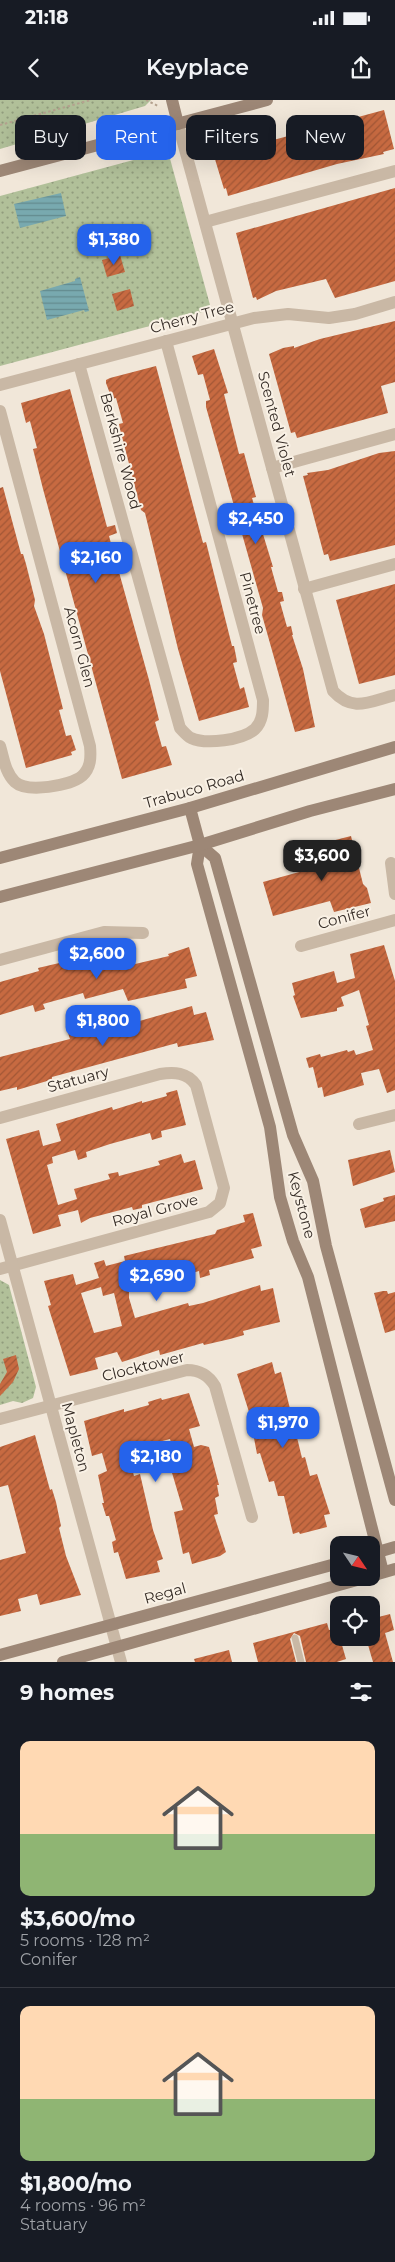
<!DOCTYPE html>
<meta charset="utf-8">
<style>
body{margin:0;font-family:Montserrat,sans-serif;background:#242831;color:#f1f3f6;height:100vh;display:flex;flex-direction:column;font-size:19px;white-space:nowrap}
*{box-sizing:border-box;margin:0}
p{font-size:16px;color:#9ea1a6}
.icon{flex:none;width:28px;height:28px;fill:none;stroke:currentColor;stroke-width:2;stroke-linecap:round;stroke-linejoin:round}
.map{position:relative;height:1562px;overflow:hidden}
.details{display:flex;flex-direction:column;background:#171b24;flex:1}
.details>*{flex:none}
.guide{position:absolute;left:15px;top:15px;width:365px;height:45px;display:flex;gap:10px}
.needle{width:32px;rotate:125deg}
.controls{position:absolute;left:330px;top:1436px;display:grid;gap:10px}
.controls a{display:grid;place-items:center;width:50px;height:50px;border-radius:10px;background:#171b24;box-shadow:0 5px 20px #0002;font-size:25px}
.price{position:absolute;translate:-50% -42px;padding:0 11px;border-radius:10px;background:#2563eb;color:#fff;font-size:16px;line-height:32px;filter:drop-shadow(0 1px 2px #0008)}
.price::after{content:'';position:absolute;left:50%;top:30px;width:15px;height:11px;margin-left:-8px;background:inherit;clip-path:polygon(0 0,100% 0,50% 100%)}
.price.on{background:#222;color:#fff}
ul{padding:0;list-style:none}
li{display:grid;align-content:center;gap:10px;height:265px;padding:0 20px}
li+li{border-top:1px solid #363941}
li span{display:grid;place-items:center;height:155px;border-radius:10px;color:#555}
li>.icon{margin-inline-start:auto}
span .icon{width:90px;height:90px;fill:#fffc;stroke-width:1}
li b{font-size:21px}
h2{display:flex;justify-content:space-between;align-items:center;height:60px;padding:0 20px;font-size:21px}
.pill{padding:0 18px;border-radius:10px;background:#171b24;box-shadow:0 5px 20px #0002;font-size:18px;line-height:45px}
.pill.on{background:#2563eb;color:#fff}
.status{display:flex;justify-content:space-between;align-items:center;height:35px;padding:0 25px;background:#171b24;direction:ltr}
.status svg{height:14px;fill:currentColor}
header{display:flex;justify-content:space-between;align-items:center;height:65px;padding:0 20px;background:#171b24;font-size:22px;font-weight:600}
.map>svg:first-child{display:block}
</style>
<div class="status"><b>21:18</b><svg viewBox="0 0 49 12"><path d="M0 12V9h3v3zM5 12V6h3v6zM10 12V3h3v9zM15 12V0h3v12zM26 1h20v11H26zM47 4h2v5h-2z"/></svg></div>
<header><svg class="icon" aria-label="back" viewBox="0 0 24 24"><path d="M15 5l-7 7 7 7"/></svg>Keyplace<svg class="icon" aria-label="share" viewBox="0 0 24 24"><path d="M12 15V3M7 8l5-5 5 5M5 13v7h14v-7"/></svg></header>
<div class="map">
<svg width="395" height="1562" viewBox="0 0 395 1562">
<defs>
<pattern id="park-dots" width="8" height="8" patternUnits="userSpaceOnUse" patternTransform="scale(1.25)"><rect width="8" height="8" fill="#b1c099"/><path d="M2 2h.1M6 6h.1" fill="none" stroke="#919c7d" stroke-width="1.8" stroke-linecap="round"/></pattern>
<pattern id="water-rules" width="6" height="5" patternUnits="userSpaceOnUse" patternTransform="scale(1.25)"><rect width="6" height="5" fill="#78a9af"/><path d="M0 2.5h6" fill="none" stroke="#638a8e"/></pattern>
<pattern id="building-hatch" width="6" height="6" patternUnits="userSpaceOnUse" patternTransform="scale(1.25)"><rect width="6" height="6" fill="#c76a41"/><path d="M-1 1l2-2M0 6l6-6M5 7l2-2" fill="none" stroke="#a25736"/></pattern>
</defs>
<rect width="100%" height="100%" fill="#f1e7d9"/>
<g fill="url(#park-dots)">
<polygon points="0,0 151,0 145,6 0,49"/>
<polygon points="163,52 169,55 210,205 206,211 0,266 0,96"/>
<polygon points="0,1180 9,1185 10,1189 36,1287 33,1298 22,1303 13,1301 0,1305"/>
</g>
<g fill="url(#water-rules)">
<polygon points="61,93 66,116 20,128 14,104"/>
<polygon points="80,177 89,211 85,212 84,210 47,220 40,191 75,181 75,179"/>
</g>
<g fill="url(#building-hatch)" fill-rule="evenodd">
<polygon points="384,10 394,49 383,52 384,54 337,64 228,96 226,88 224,89 214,56"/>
<polygon points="395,88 395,181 335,198 326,179 276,191 257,200 256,197 253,198 236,133"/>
<polygon points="120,155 125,172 107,177 102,160"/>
<polygon points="130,189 134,206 117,211 112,194"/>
<polygon points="395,221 395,282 381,286 388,313 297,338 295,332 291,333 269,254 283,248 294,246 294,248 320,239"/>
<polygon points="214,249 228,293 224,294 239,354 244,353 256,397 252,398 273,467 271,467 278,492 282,492 284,501 280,502 287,527 291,526 293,535 292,535 303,569 315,627 295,632 262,515 263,508 206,307 206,301 210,300 203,274 198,275 192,256"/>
<polygon points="156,266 203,443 206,442 232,546 234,546 236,556 237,562 233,563 240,589 244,587 249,607 199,621 178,549 145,413 141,410 120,329 119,324 123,323 116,298 112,299 106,283 106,280 110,278"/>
<polygon points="70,289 107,427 115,425 117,433 109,436 112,447 149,580 159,620 155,622 162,647 166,646 172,665 122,679 43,389 33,349 37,348 30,321 26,323 21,303"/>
<polygon points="395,351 395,445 330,461 328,454 324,455 303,376 308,375 307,373 328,370 379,353"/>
<polygon points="3,387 21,454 23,454 26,464 35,500 34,506 44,534 63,609 59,610 66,636 71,635 76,650 71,652 72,655 26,668 0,571 0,388"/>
<polygon points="395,484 395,575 359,584 336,500"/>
<polygon points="351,736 363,784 367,788 371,803 334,812 330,801 273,816 263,782 321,766 316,745"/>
<polygon points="384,845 395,881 395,990 387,993 379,969 361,973 364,985 324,997 322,987 318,988 313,967 309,968 306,958 320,954 321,957 347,950 348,952 354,950 356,955 373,950 366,926 369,925 359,890 341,897 344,906 337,908 337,911 301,918 293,896 295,895 292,883 334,871 337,883 355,878 350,854"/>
<polygon points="189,847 197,876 185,879 187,888 128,901 123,889 85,899 83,893 43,904 45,909 35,912 33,905 0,915 0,882 39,871 38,868 110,851 114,869 169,856 168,854"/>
<polygon points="192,906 194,915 206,912 214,940 178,947 177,943 52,977 52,979 47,981 17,990 17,987 0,991 0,957 70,939 68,933 77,931 78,936 119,925 118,920 127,918 129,924"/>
<polygon points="177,990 186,1025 161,1031 162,1037 152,1040 150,1033 110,1044 86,1052 87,1057 78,1060 75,1050 52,1057 53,1063 47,1065 58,1105 77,1099 74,1089 110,1079 108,1074 118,1072 119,1076 160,1065 158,1061 181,1054 184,1063 195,1060 203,1089 142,1105 142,1108 133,1110 132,1107 90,1118 81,1123 78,1110 58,1115 61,1126 33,1134 6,1039 39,1030 43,1046 61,1041 56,1024 112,1007 113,1010 142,1001 142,1003 167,996 166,993"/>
<polygon points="390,1050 395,1072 353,1086 348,1060"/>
<polygon points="395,1095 395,1121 365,1128 360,1109 384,1101 383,1098"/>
<path d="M 253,1113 L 262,1146 L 251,1149 L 254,1158 L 209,1170 L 210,1175 L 200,1178 L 199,1171 L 155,1184 L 129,1192 L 129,1198 L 135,1218 L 188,1203 L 189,1206 L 203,1203 L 260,1185 L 261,1191 L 273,1188 L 280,1222 L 243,1231 L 244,1235 L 230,1239 L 204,1245 L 203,1243 L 160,1255 L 159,1250 L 122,1262 L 117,1252 L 95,1258 L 98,1269 L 70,1276 L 48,1206 L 51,1205 L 44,1181 L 73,1174 L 76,1185 L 99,1178 L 94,1163 L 104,1160 L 106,1166 L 125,1161 L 124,1156 L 215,1134 L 217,1130 L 245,1122 L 243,1115 ZM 101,1187 L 103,1196 L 114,1193 L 122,1226 L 94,1233 L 81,1193 Z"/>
<polygon points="383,1191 387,1191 388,1194 395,1192 395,1230 385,1233 374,1193"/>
<polygon points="16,1255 19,1269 13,1282 0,1296 0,1284 7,1272 3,1259"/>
<polygon points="272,1262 275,1274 281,1272 302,1358 305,1357 310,1376 317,1374 330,1414 324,1415 327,1427 300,1434 299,1432 293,1434 284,1396 278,1396 274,1381 269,1382 260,1353 257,1354 249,1312 237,1274"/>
<polygon points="189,1293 200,1326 189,1329 194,1347 201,1345 209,1347 219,1385 217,1385 219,1396 215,1398 218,1414 214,1415 226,1452 220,1456 192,1464 189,1452 183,1454 174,1412 183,1410 170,1366 177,1364 170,1339 127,1350 134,1376 140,1374 153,1430 163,1459 157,1461 160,1472 126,1479 118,1452 114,1453 112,1442 116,1440 109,1416 106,1416 102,1403 104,1403 98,1375 107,1371 102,1353 92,1356 84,1321 124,1309 124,1312 149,1305 148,1302 161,1298 162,1300"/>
<polygon points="35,1335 50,1390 52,1389 56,1402 61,1426 59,1428 66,1456 81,1495 40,1505 37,1494 18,1499 21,1511 0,1516 0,1460 26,1453 8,1385 0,1387 0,1347"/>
<polygon points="390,1514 394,1530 385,1533 393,1562 373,1562 366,1538 371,1538 371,1519"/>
<polygon points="327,1523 329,1530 337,1528 346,1559 337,1562 306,1562 300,1536 294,1533 290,1539 296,1562 258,1562 253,1543"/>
<polygon points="229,1550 232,1562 195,1562 194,1559"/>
</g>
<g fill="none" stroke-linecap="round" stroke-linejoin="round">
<g stroke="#b5a28f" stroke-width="2" stroke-dasharray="2.5 2.5" stroke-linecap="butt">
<polyline points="146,0 158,6"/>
<polyline points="0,25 91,0"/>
</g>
<polyline stroke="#c9b8a5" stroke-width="7" points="295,1538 301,1562"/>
<g stroke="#c9b8a5" stroke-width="12">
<path d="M 178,24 L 333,591 C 353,613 370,601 395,595"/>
<polyline points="205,122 395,71"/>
<path d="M 79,264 L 180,628 C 184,632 187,636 191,638 C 206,645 243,640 255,629 C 263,621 263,610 263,600 L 166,241"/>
<polyline points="0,285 254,218 288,214 329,218 355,214 395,202"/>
<path d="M 0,311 L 90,646 C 91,657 91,668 82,676 C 70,686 27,693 15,682 C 5,672 4,659 0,646"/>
<polyline points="272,368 395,334"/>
<polyline points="304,489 395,464"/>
<polyline points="391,763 395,794"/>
<polyline points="301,846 395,820"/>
<polyline points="0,860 104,832 143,833"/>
<path d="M 0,1018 L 160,974 C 174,972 187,972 196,985 L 224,1088 L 220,1103 L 209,1112 L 0,1169"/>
<polyline points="359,1024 395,1015"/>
<polyline points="0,1120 121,1562"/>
<path d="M 0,1319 L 187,1270 C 200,1270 209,1276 215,1286 L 252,1417"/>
</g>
<g stroke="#9d8776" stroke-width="12">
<polyline points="172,0 178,24"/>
<polyline points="0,71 267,0"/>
<polyline points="190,708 200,745 197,764 270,1027 280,1097 293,1141 308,1177 383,1472"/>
<polyline points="200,745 215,758 293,1035 313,1081 326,1146 395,1400"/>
<polyline points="0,758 190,708 395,647"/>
<polyline points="0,797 200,745 310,711 395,689"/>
<polyline points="371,1454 395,1447"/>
<polyline points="371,1476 395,1469"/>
<polyline points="0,1555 339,1463"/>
<polyline points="63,1562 364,1478"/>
</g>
</g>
<g text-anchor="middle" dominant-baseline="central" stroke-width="4" stroke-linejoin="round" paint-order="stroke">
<g font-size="15" fill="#352c26" stroke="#f9f1e5">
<text transform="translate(192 217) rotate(-15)">Cherry Tree</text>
<text transform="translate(277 324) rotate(75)">Scented Violet</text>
<text transform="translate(121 351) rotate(75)">Berkshire Wood</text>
<text transform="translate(253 503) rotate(75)">Pinetree</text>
<text transform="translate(80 547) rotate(75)">Acorn Glen</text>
<text transform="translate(194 689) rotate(-16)">Trabuco Road</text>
<text transform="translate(344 817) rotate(-15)">Conifer</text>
<text transform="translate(78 979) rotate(-15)">Statuary</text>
<text transform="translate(302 1105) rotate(75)">Keystone</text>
<text transform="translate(155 1110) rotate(-15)">Royal Grove</text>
<text transform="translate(143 1266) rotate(-14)">Clocktower</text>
<text transform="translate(76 1337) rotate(75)">Mapleton</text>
<text transform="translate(165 1493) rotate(-15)">Regal</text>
</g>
</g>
</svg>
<div class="controls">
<a><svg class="needle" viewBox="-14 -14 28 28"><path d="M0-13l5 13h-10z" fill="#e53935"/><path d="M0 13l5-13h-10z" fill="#9ea1a6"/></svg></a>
<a><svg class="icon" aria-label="locate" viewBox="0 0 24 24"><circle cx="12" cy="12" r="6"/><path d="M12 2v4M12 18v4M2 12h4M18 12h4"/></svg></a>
</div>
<b class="price" style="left:114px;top:166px">$1,380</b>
<b class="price" style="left:256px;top:445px">$2,450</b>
<b class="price" style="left:96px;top:484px">$2,160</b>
<b class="price on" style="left:322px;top:782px">$3,600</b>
<b class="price" style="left:97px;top:880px">$2,600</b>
<b class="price" style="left:103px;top:947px">$1,800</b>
<b class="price" style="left:157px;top:1202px">$2,690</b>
<b class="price" style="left:283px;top:1349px">$1,970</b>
<b class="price" style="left:156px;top:1383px">$2,180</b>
<div class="guide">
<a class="pill">Buy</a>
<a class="pill on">Rent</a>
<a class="pill">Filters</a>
<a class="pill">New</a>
</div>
</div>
<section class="details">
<h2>9 homes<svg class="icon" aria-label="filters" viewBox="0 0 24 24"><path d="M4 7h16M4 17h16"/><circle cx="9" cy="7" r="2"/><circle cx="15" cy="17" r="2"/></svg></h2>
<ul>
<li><span style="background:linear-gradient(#ffd9b3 60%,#8fb573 0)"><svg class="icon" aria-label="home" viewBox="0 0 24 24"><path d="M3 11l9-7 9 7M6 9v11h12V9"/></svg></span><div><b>$3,600/mo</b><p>5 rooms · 128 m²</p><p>Conifer</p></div></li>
<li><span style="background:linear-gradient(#ffd9b3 60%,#8fb573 0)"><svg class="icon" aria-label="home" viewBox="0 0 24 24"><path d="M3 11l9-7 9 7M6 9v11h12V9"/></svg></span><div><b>$1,800/mo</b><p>4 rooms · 96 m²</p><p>Statuary</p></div></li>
</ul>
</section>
